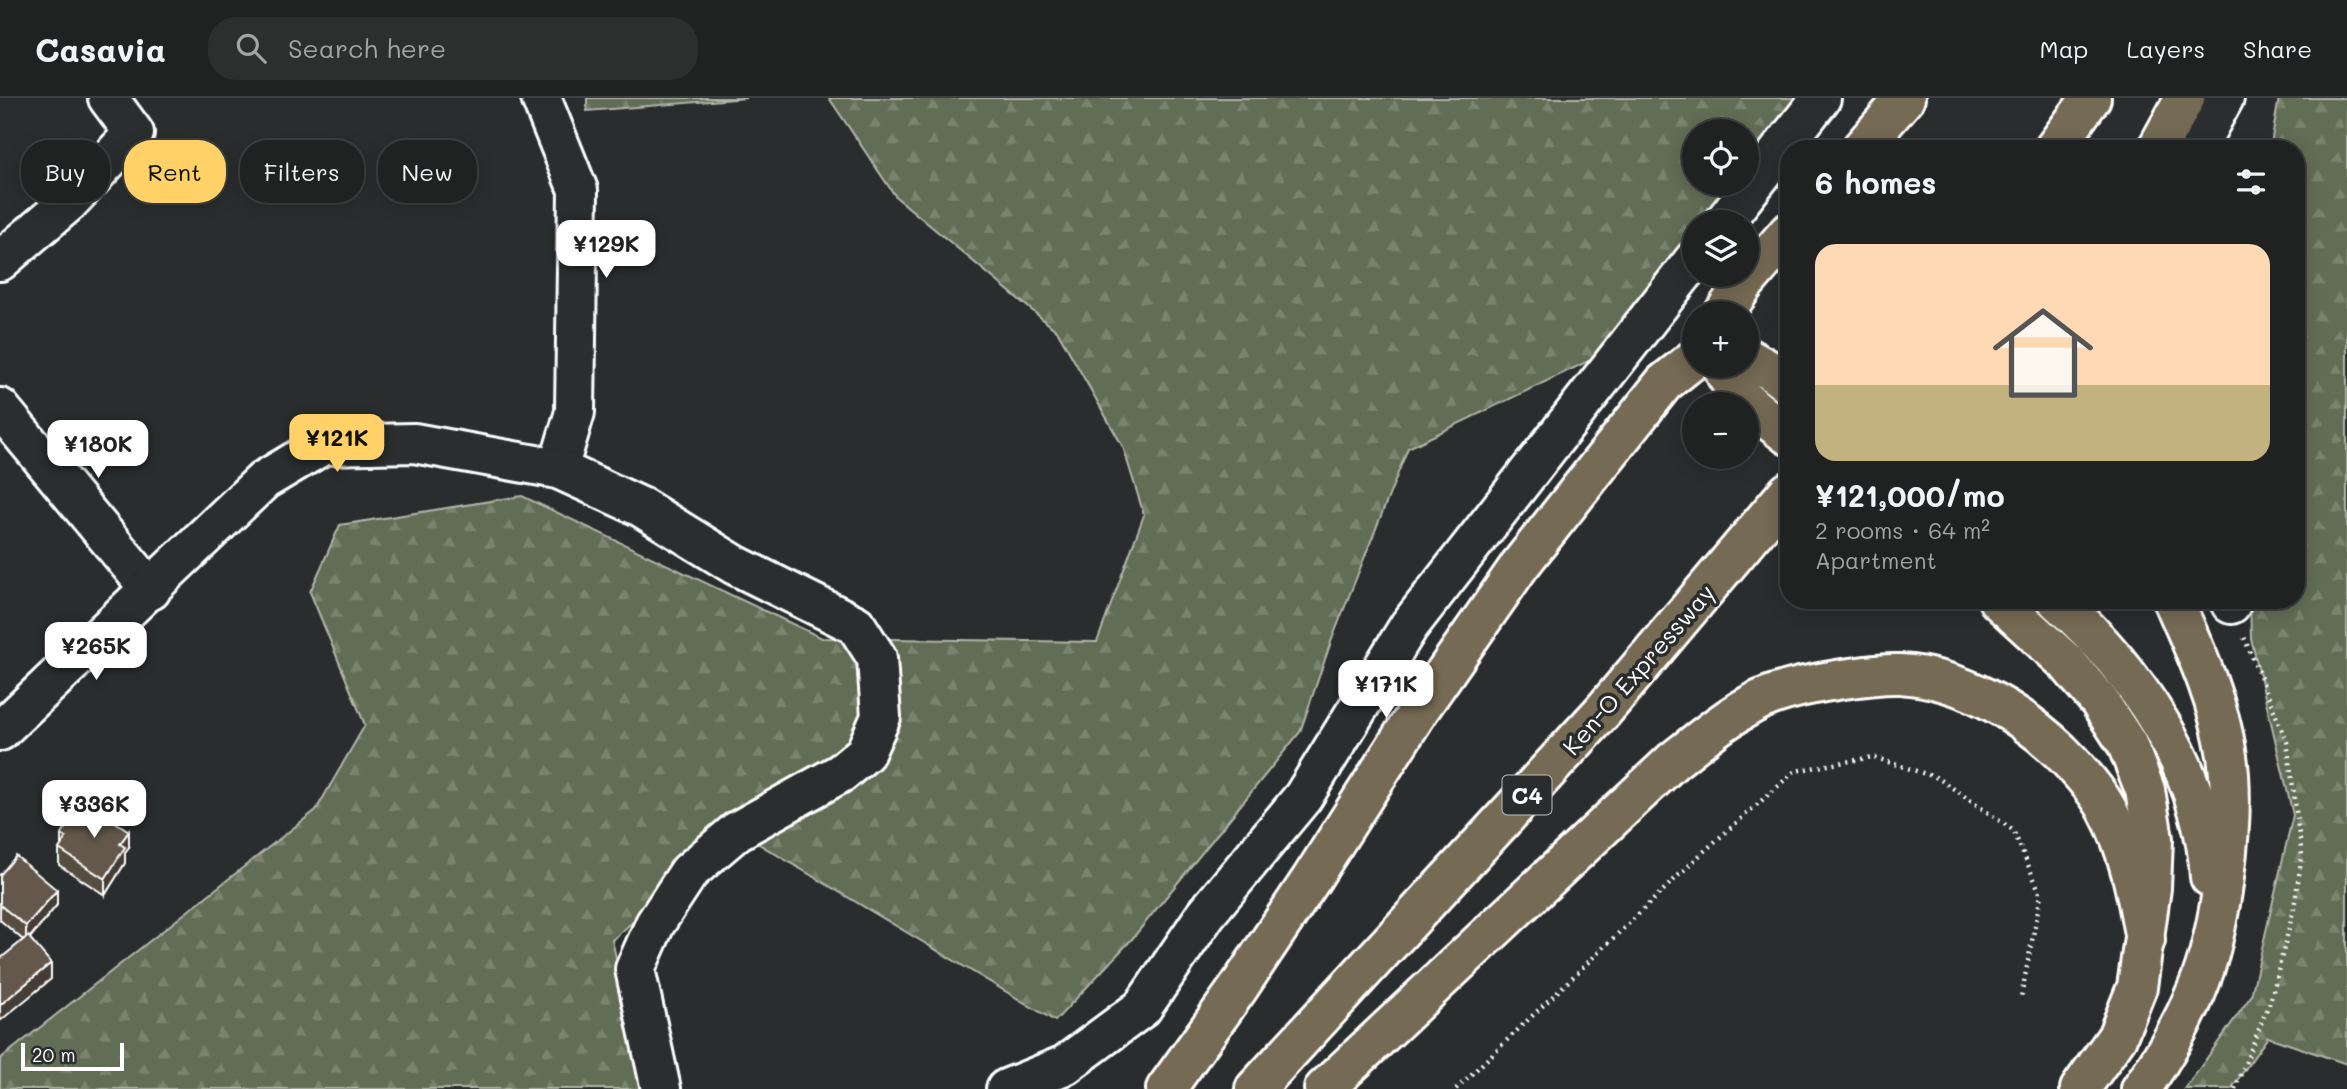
<!DOCTYPE html>
<meta charset="utf-8">
<style>
body{margin:0;font-family:Mali,sans-serif;background:#2d2f2f;color:#f1f3f6;height:100vh;display:flex;flex-direction:column;font-size:26px;white-space:nowrap}
*{box-sizing:border-box;margin:0}
p{font-size:23px;color:#a2a4a5}
.icon{flex:none;width:38px;height:38px;fill:none;stroke:currentColor;stroke-width:2;stroke-linecap:round;stroke-linejoin:round}
.map{position:relative;flex:1;overflow:hidden}
.drawer{position:absolute;left:1780px;top:42px;width:525px;height:469px;display:flex;flex-direction:column;background:#202222;border-radius:28px;box-shadow:0 4px 18px #0003,0 0 0 2px #3d3f40}
.drawer>*{flex:none}
.hud{position:absolute;left:21px;top:42px;width:665px;height:63px;display:flex;gap:14px}
.controls{position:absolute;left:1682px;top:21px;display:grid;gap:14px}
.controls a{display:grid;place-items:center;width:77px;height:77px;border-radius:50%;background:#202222;box-shadow:0 4px 18px #0003,0 0 0 2px #3d3f40;font-size:35px}
.scale{position:absolute;left:21px;bottom:18px;width:103px;box-sizing:border-box;padding-left:7px;border:4px solid #fff;border-top:0;font-size:19px;line-height:24px;white-space:nowrap;color:#fff;-webkit-text-stroke:5px #2a2d2e;paint-order:stroke}
.price{position:absolute;translate:-50% -60px;padding:0 16px;border-radius:14px;background:#fff;color:#222;font-size:23px;line-height:46px;filter:drop-shadow(0 2px 4px #0008)}
.price::after{content:'';position:absolute;left:50%;top:42px;width:21px;height:16px;margin-left:-10px;background:inherit;clip-path:polygon(0 0,100% 0,50% 100%)}
.price.on{background:#ffd166;color:#111}
ul{padding:0;list-style:none}
li{display:grid;align-content:center;gap:14px;height:371px;padding:0 35px}
li span{display:grid;place-items:center;height:217px;border-radius:21px;color:#555}
li>.icon{margin-inline-start:auto}
span .icon{width:126px;height:126px;fill:#fffc;stroke-width:1}
li b{font-size:30px}
h2{display:flex;justify-content:space-between;align-items:center;height:84px;padding:0 35px;font-size:30px}
.pill{padding:0 24px;border-radius:28px;background:#202222;box-shadow:0 4px 18px #0003,0 0 0 2px #3d3f40;font-size:24px;line-height:63px}
.pill.on{background:#ffd166;color:#111}
header{display:flex;align-items:center;gap:42px;box-sizing:border-box;height:98px;padding:0 35px;background:#202222;border-bottom:2px solid #3d3f40}
header strong{font-size:33px}
nav{display:flex;gap:38px;margin-inline-start:auto;font-size:24px}
.search{width:490px;height:63px;background:#2d2f2f;display:flex;align-items:center;gap:18px;box-sizing:border-box;padding:0 24px;border-radius:28px;color:#a2a4a5;font-size:26px}
.map>svg:first-child{display:block}
</style>
<header>
<strong>Casavia</strong>
<div class="search"><svg class="icon" aria-label="search" viewBox="0 0 24 24"><circle cx="10" cy="10" r="6"/><path d="M15 15l6 6"/></svg>Search here</div>
<nav><a>Map</a><a>Layers</a><a>Share</a></nav>
</header>
<div class="map">
<svg width="2347" height="991" viewBox="0 0 2347 991">
<defs>
<pattern id="forest-firs" width="22" height="20" patternUnits="userSpaceOnUse" patternTransform="scale(1.75)"><rect width="22" height="20" fill="#626d54"/><path d="M5 1l3.5 6h-7zM16 11l3.5 6h-7z" fill="#7a836e"/></pattern>
</defs>
<rect width="100%" height="100%" fill="#2a2d2e"/>
<filter id="ink" filterUnits="userSpaceOnUse"><feTurbulence type="fractalNoise" baseFrequency=".0143" numOctaves="2"/><feDisplacementMap in="SourceGraphic" scale="14" xChannelSelector="R" yChannelSelector="G"/><feConvolveMatrix kernelMatrix="1 2 1 2 8 2 1 2 1" color-interpolation-filters="sRGB"/></filter>
<g filter="url(#ink)">
<g fill="url(#forest-firs)" stroke="#b0b6aa" stroke-width="2">
<polygon points="587,0 747,0 587,13"/>
<polygon points="829,0 1805,0 1747,82 1746,33 1694,33 1694,86 1744,86 1716,124 1694,124 1694,155 1632,242 1408,350 1332,541 1300,634 1132,841 1055,923 737,733 612,842 646,991 0,991 0,961 316,712 365,627 310,494 340,427 522,398 822,540 1097,544 1144,417 1123,349 1058,234 896,99"/>
<polygon points="2279,0 2347,0 2347,966 2268,939 2231,991 2185,991 2251,898 2293,717 2251,540 2250,502 2296,502 2296,51 2270,51"/>
</g>
<g fill="none" stroke-linecap="round" stroke-linejoin="round">
<g stroke="#fff" stroke-width="44">
<g id="minor">
<polyline points="541,0 578,92 575,314 558,371"/>
<polyline points="2196,51 2224,0"/>
<polyline points="1724,124 1821,0"/>
<polyline points="0,163 69,104 134,35 108,0"/>
<polyline points="0,310 151,492"/>
<polyline points="2229,502 2231,506"/>
<polyline points="0,633 264,382 323,347 414,345 558,371 641,409 735,467 856,527 877,560 881,619 865,655 841,675 737,733 689,774 655,826 635,871 661,991"/>
<polyline points="1006,991 1065,967 1142,910 1206,816 1303,699 1409,528 1694,162"/>
</g>
</g>
<g stroke="#fff" stroke-width="44">
<g id="motorway">
<polyline points="1861,51 1905,0"/>
<polyline points="2054,51 2091,0"/>
<polyline points="2157,51 2185,0"/>
<polyline points="1724,215 1745,185 1788,135"/>
<polyline points="1746,259 1771,273 1788,286"/>
<path d="M 1722,268 C 1734,299 1763,317 1788,337"/>
<polyline points="1998,502 2067,565 2099,603 2127,646 2145,692 2153,741 2151,790 2137,889 2117,939 2080,991"/>
<path d="M 2057,502 C 2136,573 2203,670 2210,779"/>
<polyline points="1166,991 1237,892 1312,780 1419,612 1520,467 1664,285 1694,261"/>
<polyline points="1255,991 1603,613 1788,394"/>
<path d="M 1324,991 L 1673,663 C 1701,641 1728,618 1760,602 C 1784,591 1811,586 1837,582 C 1857,579 1880,575 1900,576 C 1961,580 2017,612 2060,653 C 2077,670 2095,689 2107,711 C 2129,752 2137,796 2145,842"/>
<path d="M 2141,991 C 2163,960 2181,929 2196,894 C 2221,836 2236,720 2227,658 C 2219,603 2195,552 2173,502"/>
</g>
</g>
<g stroke="#fff" stroke-width="4.5" stroke-dasharray="2 5" stroke-linecap="butt">
<polyline points="1456,991 1701,756 1795,673 1873,659 1938,680 2013,732 2041,797 2021,899"/>
<polyline points="2235,991 2271,901 2294,810 2302,757 2287,644 2244,539"/>
</g>
<use href="#minor" stroke="#2a2d2e" stroke-width="38"/>
<use href="#motorway" stroke="#746b52" stroke-width="38"/>
</g>
<g fill="#554d40" stroke="#fff" stroke-width="2">
<polygon points="61,737 129,749 125,754 125,765 105,797 59,767 59,751 61,749"/>
<polygon points="0,777 57,807 30,840 51,881 23,842 0,822"/>
</g>
<g fill="#453e34" stroke="#fff" stroke-width="2">
<polygon points="129,733 129,749 125,754 125,765 105,797 105,781 120,746"/>
<polygon points="57,792 57,807 26,844 26,828"/>
<polygon points="51,865 51,881 0,923 0,907"/>
</g>
<g fill="#63594b" stroke="#fff" stroke-width="2">
<polygon points="83,703 129,733 120,746 125,749 105,781 59,751 66,740 61,737"/>
<polygon points="16,758 57,792 26,828 0,807 0,777"/>
<polygon points="28,838 51,865 0,907 0,861"/>
</g>
</g>
<g text-anchor="middle" dominant-baseline="central" stroke-width="7" stroke-linejoin="round" paint-order="stroke">
<rect fill="#2a2d2e" stroke="#bfc0c0" stroke-width="2" x="1502.5" y="677.5" width="49" height="39" rx="5"/>
<g font-size="23" font-weight="bold" fill="#fff">
<text x="1527" y="697">C4</text>
</g>
<g font-size="24" fill="#fff" stroke="#2a2d2e">
<text transform="translate(1638 571) rotate(-49)">Ken-O Expressway</text>
</g>
</g>
</svg>
<div class="controls">
<a><svg class="icon" aria-label="locate" viewBox="0 0 24 24"><circle cx="12" cy="12" r="6"/><path d="M12 2v4M12 18v4M2 12h4M18 12h4"/></svg></a>
<a><svg class="icon" aria-label="layers" viewBox="0 0 24 24"><path d="M12 4l9 5-9 5-9-5zM3 14l9 5 9-5"/></svg></a>
<a>+</a>
<a>−</a>
</div>
<div class="scale">20 m</div>
<b class="price" style="left:606px;top:182px">¥129K</b>
<b class="price on" style="left:337px;top:376px">¥121K</b>
<b class="price" style="left:98px;top:382px">¥180K</b>
<b class="price" style="left:96px;top:584px">¥265K</b>
<b class="price" style="left:1386px;top:622px">¥171K</b>
<b class="price" style="left:94px;top:742px">¥336K</b>
<div class="hud">
<a class="pill">Buy</a>
<a class="pill on">Rent</a>
<a class="pill">Filters</a>
<a class="pill">New</a>
</div>
<section class="drawer">
<h2>6 homes<svg class="icon" aria-label="filters" viewBox="0 0 24 24"><path d="M4 7h16M4 17h16"/><circle cx="9" cy="7" r="2"/><circle cx="15" cy="17" r="2"/></svg></h2>
<ul>
<li><span style="background:linear-gradient(#ffd9b3 65%,#c2b280 0)"><svg class="icon" aria-label="home" viewBox="0 0 24 24"><path d="M3 11l9-7 9 7M6 9v11h12V9"/></svg></span><div><b>¥121,000/mo</b><p>2 rooms · 64 m²</p><p>Apartment</p></div></li>
</ul>
</section>
</div>
